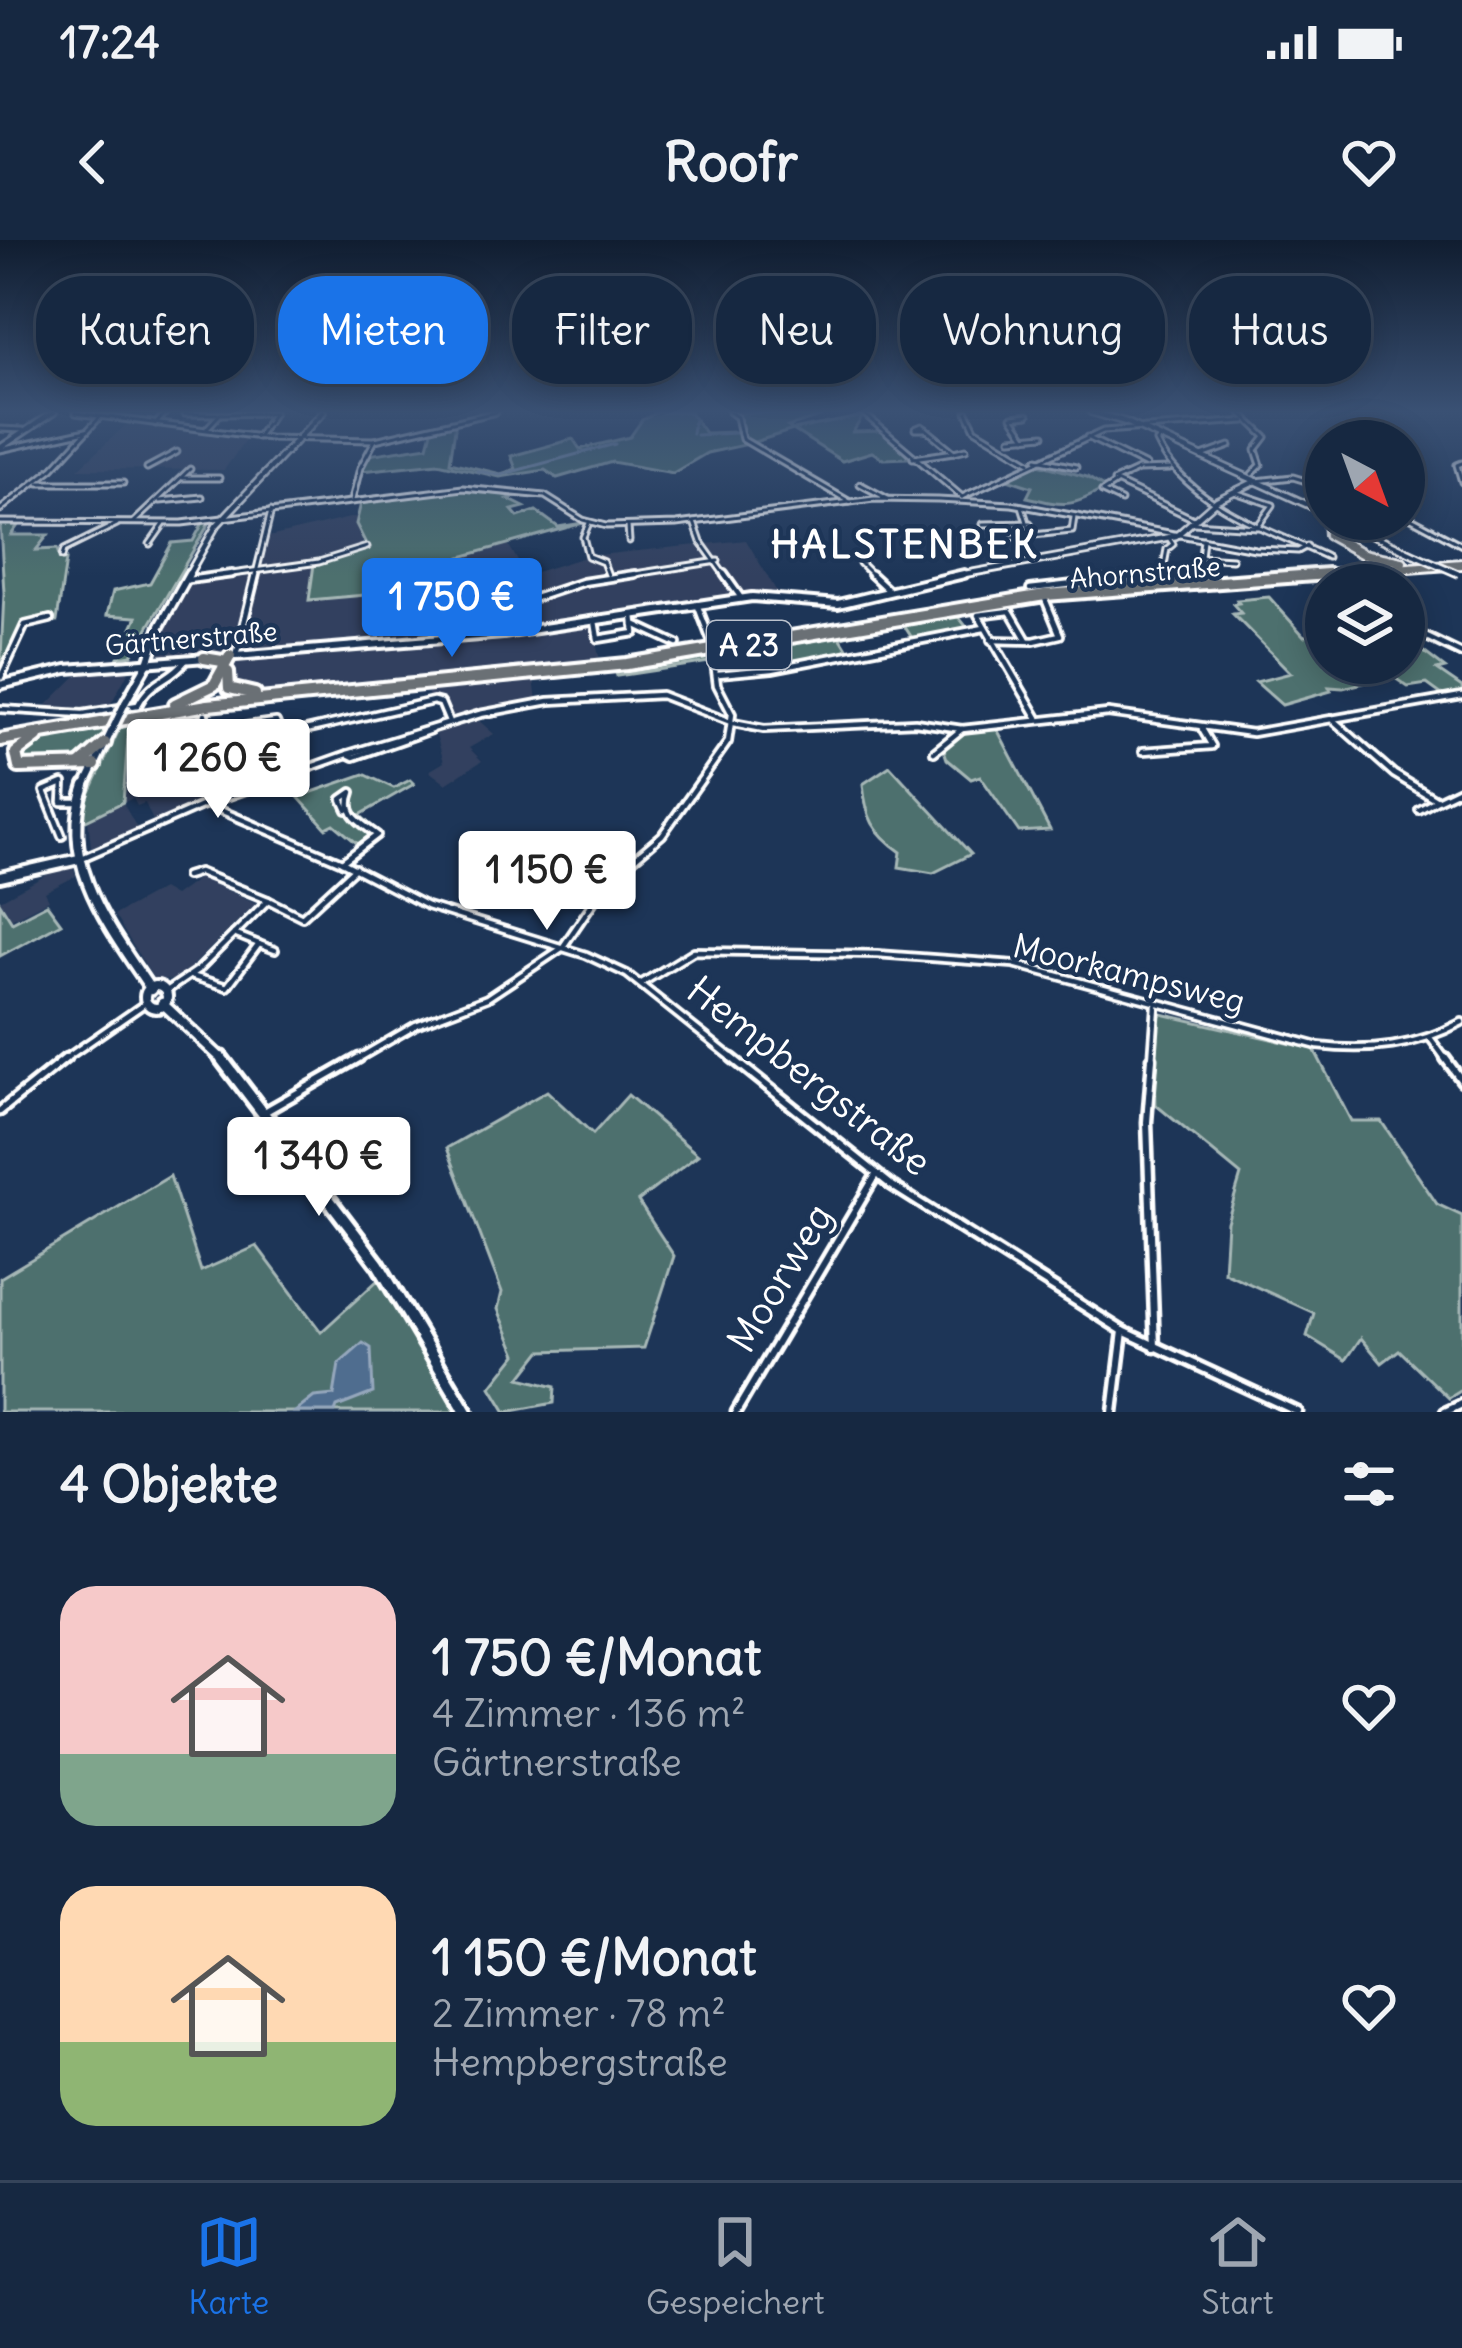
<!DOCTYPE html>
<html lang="de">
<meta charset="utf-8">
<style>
body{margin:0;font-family:Delius,sans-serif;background:#23344c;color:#f1f3f6;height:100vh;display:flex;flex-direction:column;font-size:45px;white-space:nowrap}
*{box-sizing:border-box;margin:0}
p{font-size:39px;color:#9ea6b1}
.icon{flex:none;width:66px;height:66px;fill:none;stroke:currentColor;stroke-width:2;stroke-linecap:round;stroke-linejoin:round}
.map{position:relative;height:1172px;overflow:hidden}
.details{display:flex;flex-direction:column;background:#162841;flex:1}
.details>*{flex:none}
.banner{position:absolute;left:36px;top:36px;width:1392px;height:108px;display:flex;gap:24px}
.needle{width:78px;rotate:139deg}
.fabs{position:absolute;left:1305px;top:180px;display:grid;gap:24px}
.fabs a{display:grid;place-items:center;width:120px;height:120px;border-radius:50%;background:#162841;box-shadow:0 6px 30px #0003,0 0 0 3px #35445a;font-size:60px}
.price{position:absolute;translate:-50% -102px;padding:0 27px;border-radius:12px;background:#fff;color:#222;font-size:39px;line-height:78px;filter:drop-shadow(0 3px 6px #0008)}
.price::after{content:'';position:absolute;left:50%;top:72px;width:36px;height:27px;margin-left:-18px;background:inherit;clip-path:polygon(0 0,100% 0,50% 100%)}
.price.active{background:#1a73e8;color:#fff}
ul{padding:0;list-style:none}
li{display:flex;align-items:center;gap:36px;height:300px;padding:0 60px}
li span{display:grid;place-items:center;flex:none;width:336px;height:240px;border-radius:36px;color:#555}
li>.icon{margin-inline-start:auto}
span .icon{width:144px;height:144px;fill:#fffc;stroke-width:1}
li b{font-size:51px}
h2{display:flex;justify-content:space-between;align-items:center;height:144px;padding:0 60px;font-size:51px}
.chip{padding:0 42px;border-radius:48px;background:#162841;box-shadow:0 6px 30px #0003,0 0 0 3px #35445a;font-size:42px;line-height:108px}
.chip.active{background:#1a73e8;color:#fff}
.status{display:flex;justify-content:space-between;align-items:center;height:84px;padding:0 60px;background:#162841;direction:ltr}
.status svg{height:33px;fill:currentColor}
header{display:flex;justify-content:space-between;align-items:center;height:156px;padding:0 60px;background:#162841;font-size:54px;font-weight:700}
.tab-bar{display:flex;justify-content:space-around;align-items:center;height:168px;border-top:3px solid #35445a;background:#162841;font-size:33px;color:#9ea6b1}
.tab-bar a{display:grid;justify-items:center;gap:6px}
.tab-bar .active{color:#1a73e8}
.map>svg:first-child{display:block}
</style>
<div class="status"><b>17:24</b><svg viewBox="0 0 49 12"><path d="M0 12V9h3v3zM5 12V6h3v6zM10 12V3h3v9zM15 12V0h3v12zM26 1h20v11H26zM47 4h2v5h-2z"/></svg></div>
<header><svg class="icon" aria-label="back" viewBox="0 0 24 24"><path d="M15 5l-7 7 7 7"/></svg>Roofr<svg class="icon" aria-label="heart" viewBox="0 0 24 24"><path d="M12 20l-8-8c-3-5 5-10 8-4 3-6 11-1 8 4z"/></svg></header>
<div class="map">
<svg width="1462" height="1172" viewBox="0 0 1462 1172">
<rect width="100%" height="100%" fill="#1d3557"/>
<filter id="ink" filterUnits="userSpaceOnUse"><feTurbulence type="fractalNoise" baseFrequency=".00833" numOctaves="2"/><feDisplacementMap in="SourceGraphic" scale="24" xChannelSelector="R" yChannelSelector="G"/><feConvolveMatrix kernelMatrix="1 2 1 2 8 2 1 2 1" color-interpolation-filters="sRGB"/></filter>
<g filter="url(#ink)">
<g fill="#31415e">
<polygon points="127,184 143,184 247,198 224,230 78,229"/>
<polygon points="358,276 356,284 369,309 314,324 310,360 400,352 399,377 461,374 464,355 459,355 453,339 468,335 460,317 508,304 526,335 588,316 746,300 780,357 746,355 591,382 600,420 447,436 254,452 233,449 229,435 238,419 460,396 174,417 156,413 163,385 192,336 252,331 260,299"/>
<polygon points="130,429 108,469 85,473 43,469 79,433"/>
<polygon points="534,439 537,461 454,479 442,460 429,460 427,450"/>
<polygon points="476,478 494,494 469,508 482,521 446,544 429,531 444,522 435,491"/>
<polygon points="164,491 162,543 201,532 201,561 154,583 145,563 137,566 133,558 123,563 138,590 91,607 88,579 123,562 128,497"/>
<polygon points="73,627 76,636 45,652 49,660 9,680 0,660 52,632"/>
<polygon points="199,638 256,663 177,741 153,738 114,675 162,649 174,656"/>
</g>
<g fill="#4e6f6e" stroke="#a6b7b6" stroke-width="3">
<polygon points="658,172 690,172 705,193 737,192 744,205 707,213 673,233 612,222 557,238 545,230 500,237 438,223 361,231 368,215 428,206 433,187 456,182 450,222 501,234 516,229 511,216 573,199 580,209 630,197 642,180"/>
<polygon points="814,172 819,177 788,187 793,190 863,176 853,192 883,191 910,218 883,219 872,212 842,221 793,190 751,203 740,194 738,178 733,173"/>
<path d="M 1031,222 L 1087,237 L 1105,248 C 1072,268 1064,266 1027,257 L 1032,247 L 1001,237 Z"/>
<polygon points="467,250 522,254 508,259 524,267 512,270 518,277 536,271 558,287 583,283 461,317 468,336 454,339 458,353 415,355 411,367 399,367 398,373 399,352 309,360 314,324 368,308 356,284 362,259"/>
<polygon points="211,280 132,415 118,417 137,377 107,375 113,351 150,343 172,303 193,301 204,281"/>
<polygon points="0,283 19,284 11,295 48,295 36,310 57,309 60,319 66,320 57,381 28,387 0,439 4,353"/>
<polygon points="1269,357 1304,396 1326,392 1326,423 1404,423 1404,407 1416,406 1445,428 1437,430 1462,447 1462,454 1442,455 1427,444 1408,447 1392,436 1343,448 1329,447 1331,451 1282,465 1256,442 1291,433 1233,374 1241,373 1233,364 1239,363 1237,360"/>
<polygon points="969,367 973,373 957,375 969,390 914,401 903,384 840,397 850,413 718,432 716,421 617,436 615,429"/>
<polygon points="172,475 168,490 128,498 123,562 82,582 85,563 123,481"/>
<path d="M 107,485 C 92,527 62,522 23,525 L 21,512 L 42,497 Z"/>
<polygon points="996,487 1050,590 1019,592 980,536 971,539 947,519 944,510 968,490"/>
<path d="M 890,526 L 971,614 L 933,633 L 899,627 L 901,612 C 873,592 866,578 863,544 Z"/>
<polygon points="364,534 394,548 410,540 414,544 360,575 377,591 358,604 334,584 326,588 298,557"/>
<polygon points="0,663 12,682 47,664 61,683 0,716"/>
<polygon points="1153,772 1314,809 1351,881 1381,881 1437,964 1462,976 1462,1150 1449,1158 1399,1110 1382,1123 1361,1098 1346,1120 1307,1096 1314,1073 1224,1032 1227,982 1241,935 1156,865"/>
<polygon points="547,851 593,894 628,855 698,915 638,961 674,1016 644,1108 541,1111 520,1138 555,1147 554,1163 506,1172 491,1147 517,1114 498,1069 502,1052 447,908"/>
<polygon points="170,936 201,1031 257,1006 321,1092 378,1040 415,1095 455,1172 0,1172 0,1038"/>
</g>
<polygon fill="#4f6d8f" stroke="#95a7bc" stroke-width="3" points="363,1103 371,1108 373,1153 337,1167 335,1172 295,1172 314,1157 334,1155 339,1124"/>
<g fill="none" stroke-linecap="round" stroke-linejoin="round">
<g stroke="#95a7bc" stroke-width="3">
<polyline points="689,172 694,179 692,193"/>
<polyline points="696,195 736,193"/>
<polyline points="477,231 500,235 615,204"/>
</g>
<g stroke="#fff" stroke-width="9">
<g id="minor-far2">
<polyline points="730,172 737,177 742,199 850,262"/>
<polyline points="862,172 962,257"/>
<polyline points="967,172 975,189 1030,222"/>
<polyline points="1240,172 1266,197 1256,210 1261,225 1252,234"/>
<polyline points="76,173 269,198 375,200 496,172"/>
<polyline points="185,174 217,174"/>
<polyline points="156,184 166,172"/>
<polygon points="922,186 926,189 915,189"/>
<polyline points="207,188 220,174 274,173 257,197"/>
<polyline points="0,189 23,190"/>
<polyline points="1026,197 1012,177 1028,175"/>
<polyline points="1087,197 1146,226"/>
<polyline points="1011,198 1044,195"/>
<path d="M 1161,198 L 1157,202 C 1185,263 1269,290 1327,317"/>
<polyline points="0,210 86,191"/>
<polyline points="954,212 966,209"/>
<polyline points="1202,216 1230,206"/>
<polyline points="913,218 954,212 926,189"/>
<polyline points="1037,219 1076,227"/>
<polyline points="1462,223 1457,225 1462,242"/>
<polyline points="147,228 177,212"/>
<polyline points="1170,229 1138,230 1114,241 1196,280"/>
<polyline points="183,238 219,238"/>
<polyline points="1256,241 1293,237 1326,247"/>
<polyline points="39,243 123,243"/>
<polyline points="1116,243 1102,252 1121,261"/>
<polyline points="860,244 888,259"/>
<polyline points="962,257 1103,191 1245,181"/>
<polyline points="352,260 360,228 375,200"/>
<polyline points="160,261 202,257"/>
<polyline points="0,270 53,228 100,177"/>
<polyline points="1404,274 1462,305"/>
<polyline points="0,282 182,283 463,248 545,256 583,280 606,286 677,284 874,259 938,260 1012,264 1255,309 1298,311 1307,306"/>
<polyline points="134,282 190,229"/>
<polyline points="694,282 701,302 726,337"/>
<polyline points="589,283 583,297 588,316 603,322 608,335"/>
<polyline points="1193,283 1257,287 1273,265 1235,252"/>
<polyline points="983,284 1030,283"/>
<polyline points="628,286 629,301"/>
<polyline points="1033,295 1072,291 1074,277"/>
<polyline points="994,299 1031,295 1022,266"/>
<polyline points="1203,299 1201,317 1232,319"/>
<polyline points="150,304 164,284"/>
<polyline points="62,317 64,310 117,284"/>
<polyline points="860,323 874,337"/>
<polyline points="1360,334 1374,336"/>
<polyline points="210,337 319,322 367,307"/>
<polyline points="255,337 271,271"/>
<polyline points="616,337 718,321"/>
<polyline points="1152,337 1162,336 1167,309 1173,304 1169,298"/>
</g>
</g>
<g stroke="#fff" stroke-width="12">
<g id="minor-far1">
<polyline points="724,334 741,358"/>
<polyline points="871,334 887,349"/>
<polyline points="1360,334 1374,336"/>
<polyline points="188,340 232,334"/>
<polyline points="1333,345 1342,335"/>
<polyline points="1030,349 1162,334"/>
<polyline points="697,364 710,398 736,394"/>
<polyline points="383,377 465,376"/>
<polyline points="595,381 598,399 635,393 633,375"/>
<polyline points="634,384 677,404"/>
<polyline points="1404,386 1462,414"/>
<polyline points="503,394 511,366 583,342 635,334"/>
<polyline points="457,399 467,357"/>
<polyline points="991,400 1034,401 1060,395 1045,359"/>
<polyline points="1027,400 1010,371 978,375 1038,478"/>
<polyline points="236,416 256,334"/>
<polyline points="718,434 772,429 984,388"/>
<polyline points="0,439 25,385 50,379"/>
<path d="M 0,469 L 83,474 L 138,465 C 152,438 169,442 186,420"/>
<polyline points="205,474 206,564 342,622 427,666 586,715 627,734 736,821"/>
<polyline points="1332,479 1394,534 1437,560 1462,548"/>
<polyline points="246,486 276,482 282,497"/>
<polyline points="139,495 201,484"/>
<polyline points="1143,511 1212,506 1202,489"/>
<polyline points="934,512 962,489"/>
<polyline points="348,514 354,517 431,490"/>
<polyline points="290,534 281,504 288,494 433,461 441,463 449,482"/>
<polyline points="1419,570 1435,561"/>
<polyline points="62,596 44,551 63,543 62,562 80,562"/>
<polyline points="84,617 206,564 348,514 480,474 549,461 661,455 733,483 764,489 915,482 962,489 1108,473 1252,493 1462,456"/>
<path d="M 342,622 L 377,595 C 360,582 343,575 352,552 L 342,559 L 347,570"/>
<polyline points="186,636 199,632 268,660"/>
<polyline points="259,704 275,710"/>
<polyline points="191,736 227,747 259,704 234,694"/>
<path d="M 642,743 L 694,711 L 877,714 L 1014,724 L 1318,806 C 1370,812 1416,807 1462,782"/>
<polyline points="168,750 199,729 268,660 302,677 355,628"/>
<polyline points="1431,799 1447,821"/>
<polyline points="62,821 144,764"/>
<polyline points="354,821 416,785 487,758 562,708 607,642 662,595 728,502 732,474 717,445 714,422"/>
<polyline points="1152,821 1156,766"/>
</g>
</g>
<g stroke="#fff" stroke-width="15">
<g id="minor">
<polyline points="732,818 891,945 1123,1091 1298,1172"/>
<polyline points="1152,818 1147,882 1155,1108"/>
<polyline points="1445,818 1462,841"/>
<polyline points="0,871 66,818"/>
<polyline points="266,871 359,818"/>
<polyline points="736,1172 876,935"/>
<polyline points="1113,1172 1123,1091"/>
<polyline points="1445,1172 1462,1164"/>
</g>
</g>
<g stroke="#fff" stroke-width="10">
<g id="tertiary-far2">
<polyline points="0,208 54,172"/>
<polyline points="187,337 216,286 323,172"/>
<polyline points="948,337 1176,296 1217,260 1256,241"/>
</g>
</g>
<g stroke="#fff" stroke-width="14">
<g id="tertiary-far1">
<polyline points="236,416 503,394 752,357 838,364 964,334"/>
<polyline points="148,423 160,386 189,334"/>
</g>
</g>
<g stroke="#fff" stroke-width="16">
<polyline id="tertiary" points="0,637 79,619"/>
</g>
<g stroke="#fff" stroke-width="10">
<g id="secondary-far3">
<polyline points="1091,172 1126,182 1326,273"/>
<polyline points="1345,282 1418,316"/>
</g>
</g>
<g stroke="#fff" stroke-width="14">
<g id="secondary-far2">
<polyline points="0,445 67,429 206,418"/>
<polyline points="125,463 147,424"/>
<polyline points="84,548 112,490"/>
</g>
</g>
<g stroke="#fff" stroke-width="16">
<g id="secondary-far1">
<path d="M 85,545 C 57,623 110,688 151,750"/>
<circle cx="156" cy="757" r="11"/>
<polyline points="162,763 224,821"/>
</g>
</g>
<g stroke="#fff" stroke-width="20">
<polyline id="secondary" points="221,818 378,1024 466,1172"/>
</g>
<g stroke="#fff" stroke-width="14">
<g id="motorway-far1">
<polyline points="1328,279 1329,295 1363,314 1402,322"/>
<polyline points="1334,281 1346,283"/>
<polyline points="1288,337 1462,324"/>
</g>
</g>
<g stroke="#fff" stroke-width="18">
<g id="motorway">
<polyline points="204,418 222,421 225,430"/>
<polyline points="228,432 229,448 255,454"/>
<polyline points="175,464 214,445 230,416"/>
<polyline points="37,497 16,513 19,527 95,525"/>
<polyline points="0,500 208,465 627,424 1045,355 1328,334"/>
<polyline points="81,524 105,503"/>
</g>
</g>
<use href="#minor-far2" stroke="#1d3557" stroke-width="3"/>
<use href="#minor-far1" stroke="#1d3557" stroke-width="4.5"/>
<use href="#minor" stroke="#1d3557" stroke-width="6"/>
<use href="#tertiary-far2" stroke="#1d3557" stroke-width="4.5"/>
<use href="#tertiary-far1" stroke="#1d3557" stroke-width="6"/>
<use href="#tertiary" stroke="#1d3557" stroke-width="8"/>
<use href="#secondary-far3" stroke="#1d3557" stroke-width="4.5"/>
<use href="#secondary-far2" stroke="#1d3557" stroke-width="6"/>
<use href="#secondary-far1" stroke="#1d3557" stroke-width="8"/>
<use href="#secondary" stroke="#1d3557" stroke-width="10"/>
<use href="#motorway-far1" stroke="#6b6f75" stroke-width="8"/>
<use href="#motorway" stroke="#6b6f75" stroke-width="10"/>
<g stroke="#fff" stroke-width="10" stroke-linecap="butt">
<polyline id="secondary-bridge-far1" points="1418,316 1459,334"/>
</g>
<g stroke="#fff" stroke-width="14" stroke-linecap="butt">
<polyline id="secondary-bridge" points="112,490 125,463"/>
</g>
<use href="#secondary-bridge-far1" stroke="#1d3557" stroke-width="4.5"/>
<use href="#secondary-bridge" stroke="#1d3557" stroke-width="6"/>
</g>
</g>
<linearGradient id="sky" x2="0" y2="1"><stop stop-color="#101d30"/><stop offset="0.51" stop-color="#3a5174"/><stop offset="1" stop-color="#3a5174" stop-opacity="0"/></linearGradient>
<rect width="1462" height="336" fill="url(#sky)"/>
<g text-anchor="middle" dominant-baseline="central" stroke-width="9" stroke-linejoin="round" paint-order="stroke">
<g font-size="27" fill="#fff" stroke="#1d3557">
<text transform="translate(1145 332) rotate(-5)">Ahornstraße</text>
<text transform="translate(191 398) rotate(-5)">Gärtnerstraße</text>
</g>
<rect fill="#1d3557" stroke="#bbc2cd" stroke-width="3" x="707" y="381" width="84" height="48" rx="9"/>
<g font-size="30" font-weight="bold" fill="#fff">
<text x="749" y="405">A 23</text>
</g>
<g font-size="33" fill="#fff" stroke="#1d3557">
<text transform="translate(1129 733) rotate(14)">Moorkampsweg</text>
</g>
<g font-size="39" font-weight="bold" letter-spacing="3" fill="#fff" stroke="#1d3557">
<text x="905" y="304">HALSTENBEK</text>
</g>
<g font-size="39" fill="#fff" stroke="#1d3557">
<text transform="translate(809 836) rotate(38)">Hempbergstraße</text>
<text transform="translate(780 1038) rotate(-59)">Moorweg</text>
</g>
</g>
</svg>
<div class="fabs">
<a><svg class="needle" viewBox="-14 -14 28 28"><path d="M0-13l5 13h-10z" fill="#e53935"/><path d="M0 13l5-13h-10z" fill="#9ea6b1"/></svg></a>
<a><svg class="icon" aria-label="layers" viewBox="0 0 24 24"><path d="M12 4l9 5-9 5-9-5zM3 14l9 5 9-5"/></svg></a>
</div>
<b class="price active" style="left:452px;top:420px">1 750 €</b>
<b class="price" style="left:218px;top:581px">1 260 €</b>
<b class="price" style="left:547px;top:693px">1 150 €</b>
<b class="price" style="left:319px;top:979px">1 340 €</b>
<div class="banner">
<a class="chip">Kaufen</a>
<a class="chip active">Mieten</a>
<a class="chip">Filter</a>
<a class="chip">Neu</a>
<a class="chip">Wohnung</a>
<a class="chip">Haus</a>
</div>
</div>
<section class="details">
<h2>4 Objekte<svg class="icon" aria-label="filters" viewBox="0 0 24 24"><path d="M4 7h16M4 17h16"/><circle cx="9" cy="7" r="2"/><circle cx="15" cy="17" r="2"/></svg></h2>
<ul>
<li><span style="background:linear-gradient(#f6c9c9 70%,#7fa58c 0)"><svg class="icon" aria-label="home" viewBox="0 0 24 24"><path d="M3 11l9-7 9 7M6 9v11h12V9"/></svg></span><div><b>1 750 €/Monat</b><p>4 Zimmer · 136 m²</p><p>Gärtnerstraße</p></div><svg class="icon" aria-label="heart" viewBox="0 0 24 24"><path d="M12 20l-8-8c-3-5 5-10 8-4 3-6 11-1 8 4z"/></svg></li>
<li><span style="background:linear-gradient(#ffd9b3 65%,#8fb573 0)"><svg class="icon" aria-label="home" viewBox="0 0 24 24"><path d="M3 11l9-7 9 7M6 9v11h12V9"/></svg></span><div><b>1 150 €/Monat</b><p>2 Zimmer · 78 m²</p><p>Hempbergstraße</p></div><svg class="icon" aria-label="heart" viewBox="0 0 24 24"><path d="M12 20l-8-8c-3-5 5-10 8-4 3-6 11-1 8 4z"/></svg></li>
</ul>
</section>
<nav class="tab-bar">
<a class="active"><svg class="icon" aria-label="map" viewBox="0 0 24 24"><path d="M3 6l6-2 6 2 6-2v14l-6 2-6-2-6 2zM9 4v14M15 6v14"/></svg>Karte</a>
<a><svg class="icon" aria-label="saved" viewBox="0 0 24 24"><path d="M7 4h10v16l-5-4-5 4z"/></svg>Gespeichert</a>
<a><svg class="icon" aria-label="home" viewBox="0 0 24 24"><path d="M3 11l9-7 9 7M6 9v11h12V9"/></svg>Start</a>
</nav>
